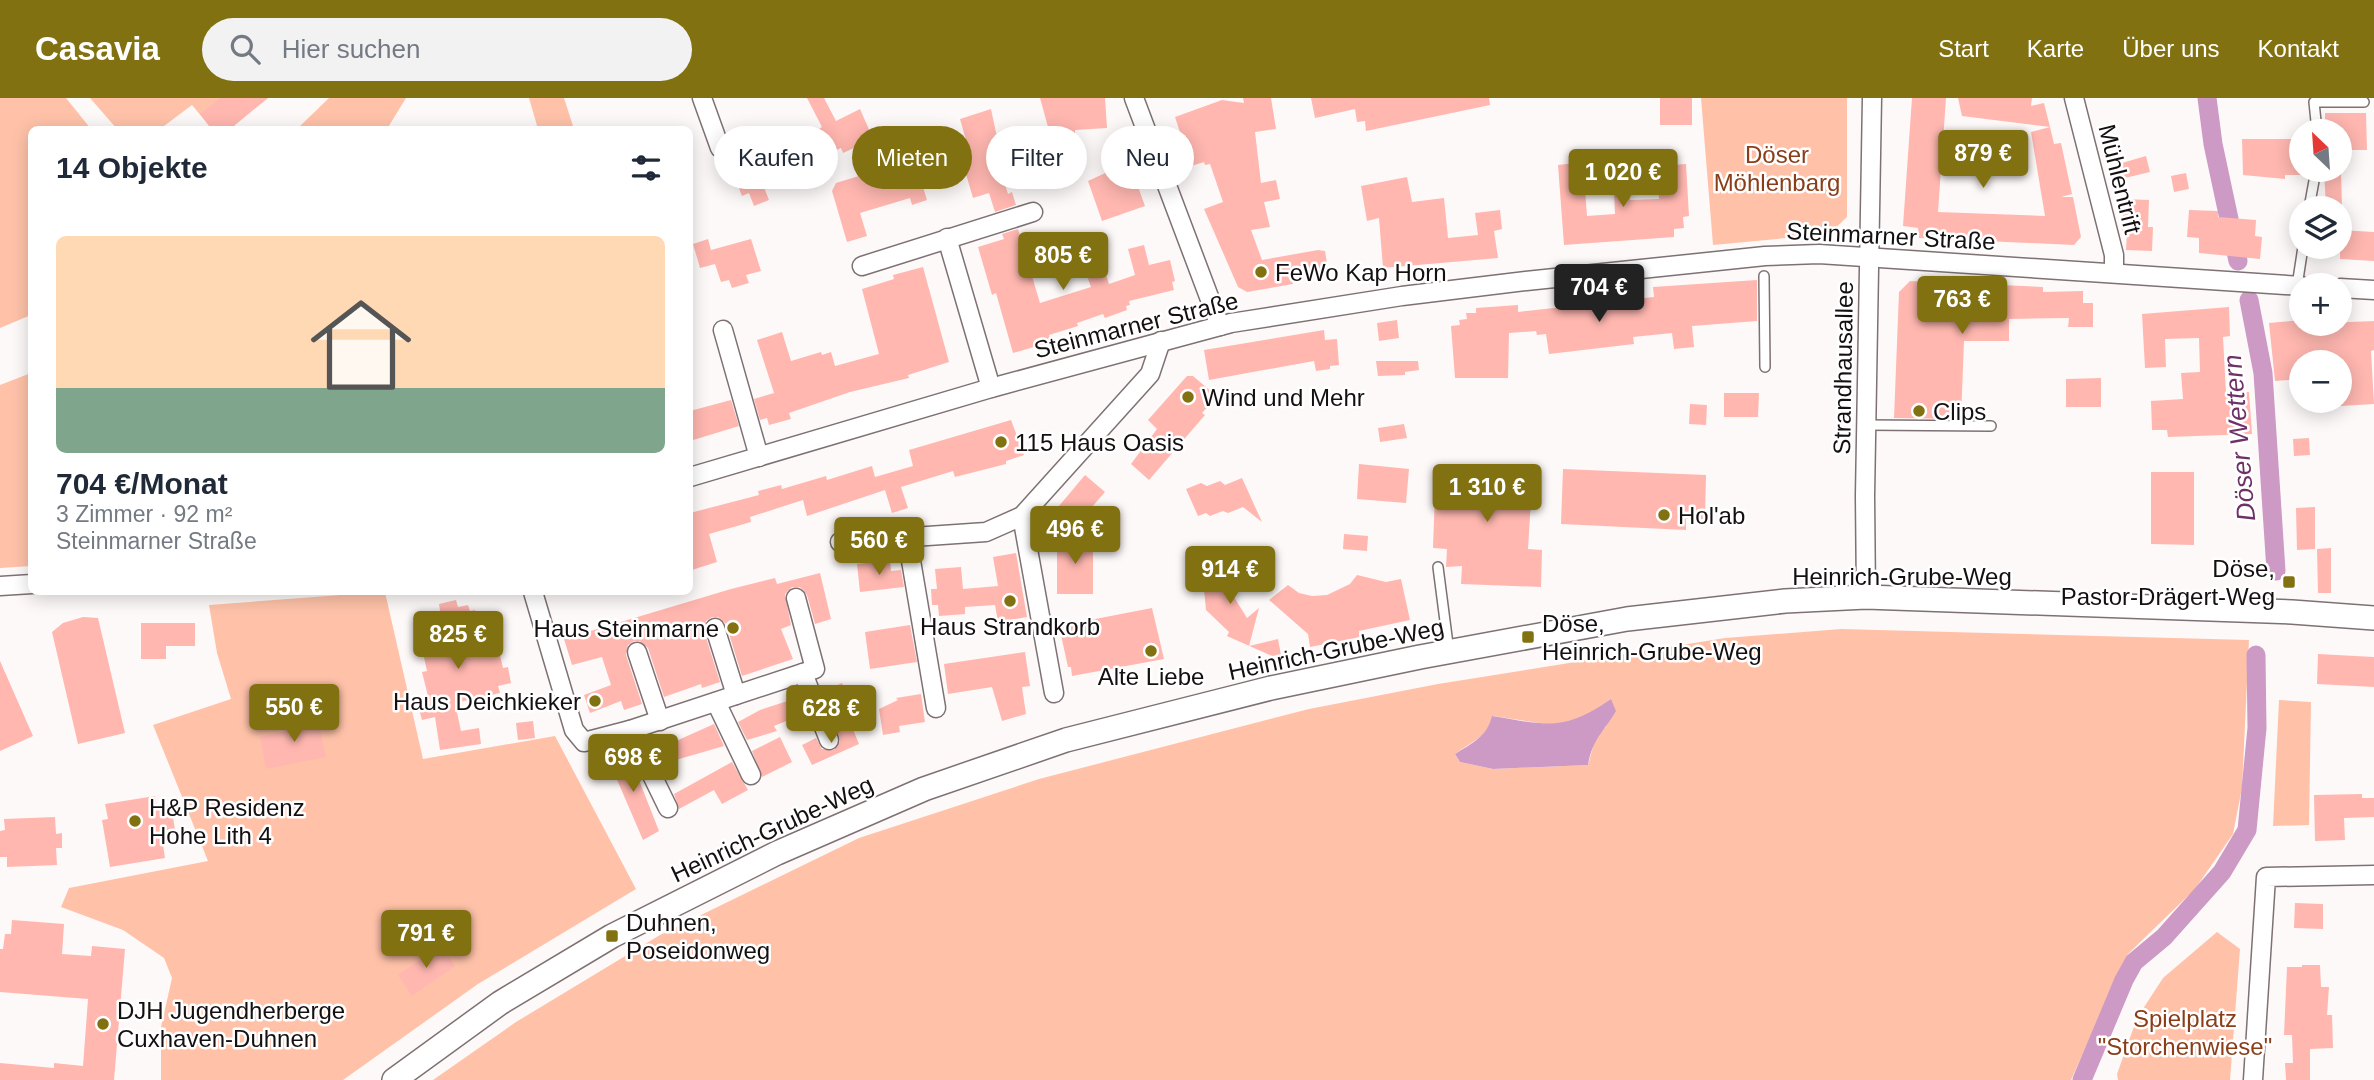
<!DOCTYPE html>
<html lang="de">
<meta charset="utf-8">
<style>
body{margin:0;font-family:Arial,sans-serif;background:#f2f2f3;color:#1f2937;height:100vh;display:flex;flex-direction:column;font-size:26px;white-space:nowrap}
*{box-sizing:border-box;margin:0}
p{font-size:23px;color:#747a83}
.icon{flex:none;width:38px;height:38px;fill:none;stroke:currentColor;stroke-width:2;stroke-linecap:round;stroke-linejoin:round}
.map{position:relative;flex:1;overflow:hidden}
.drawer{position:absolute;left:28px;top:28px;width:665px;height:469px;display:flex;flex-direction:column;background:#fff;border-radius:10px;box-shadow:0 4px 18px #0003}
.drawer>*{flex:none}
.hud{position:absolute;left:714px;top:28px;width:665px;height:63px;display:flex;gap:14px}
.needle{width:46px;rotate:335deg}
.controls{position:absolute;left:2289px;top:21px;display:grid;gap:14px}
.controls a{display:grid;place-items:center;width:63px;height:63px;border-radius:50%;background:#fff;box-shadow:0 4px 18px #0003;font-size:35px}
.price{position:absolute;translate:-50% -60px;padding:0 16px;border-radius:7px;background:#827110;color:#fff;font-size:23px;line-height:46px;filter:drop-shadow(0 2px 4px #0008)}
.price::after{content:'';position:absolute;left:50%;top:42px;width:21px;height:16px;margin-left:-10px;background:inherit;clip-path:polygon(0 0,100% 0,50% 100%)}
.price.current{background:#222;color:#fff}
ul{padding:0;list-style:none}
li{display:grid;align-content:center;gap:14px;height:371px;padding:0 28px}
li span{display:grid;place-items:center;height:217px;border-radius:10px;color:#555}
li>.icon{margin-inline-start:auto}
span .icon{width:126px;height:126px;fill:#fffc;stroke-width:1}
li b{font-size:30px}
h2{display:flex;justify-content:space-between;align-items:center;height:84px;padding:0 28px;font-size:30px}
.tag{padding:0 24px;border-radius:32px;background:#fff;box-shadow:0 4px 18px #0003;font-size:24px;line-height:63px}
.tag.current{background:#827110;color:#fff}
header{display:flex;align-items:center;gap:42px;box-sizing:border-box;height:98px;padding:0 35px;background:#827110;color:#fff}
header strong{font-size:33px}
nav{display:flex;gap:38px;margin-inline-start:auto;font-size:24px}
.search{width:490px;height:63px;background:#f2f2f3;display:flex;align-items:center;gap:18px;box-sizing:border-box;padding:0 24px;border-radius:38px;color:#747a83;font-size:26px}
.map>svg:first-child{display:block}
</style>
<header>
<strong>Casavia</strong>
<div class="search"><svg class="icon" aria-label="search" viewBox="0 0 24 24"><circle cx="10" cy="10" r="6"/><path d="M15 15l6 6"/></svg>Hier suchen</div>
<nav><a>Start</a><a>Karte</a><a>Über uns</a><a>Kontakt</a></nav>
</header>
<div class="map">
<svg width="2374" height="982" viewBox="0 0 2374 982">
<rect width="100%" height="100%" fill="#fef9f9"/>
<g fill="#ffc2a9" fill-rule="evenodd">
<polygon points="0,0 66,0 91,31 32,32 31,217 0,230"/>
<polygon points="90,0 268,0 212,31 192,7 160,31 117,31"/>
<polygon points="329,0 406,0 387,31 297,31"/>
<polygon points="529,0 564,0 574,31 538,31"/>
<polygon points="1701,0 1847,0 1847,119 1829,136 1713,147"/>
<polygon points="31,275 31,468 0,470 0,287"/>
<polygon points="381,494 385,494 423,661 555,638 636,791 478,886 343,982 161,982 161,929 172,880 164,860 123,832 61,809 69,790 208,763 153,627 231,601 217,555 209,507"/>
<path d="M 1841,531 L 2249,542 L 2242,690 L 2233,736 L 2195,791 L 2128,856 L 2071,982 L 433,982 L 516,924 L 660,837 L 859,740 L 1039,681 L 1309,611 L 1438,586 L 1725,540 ZM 1611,601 L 1606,629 L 1596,638 L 1588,667 L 1493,671 L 1460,664 L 1455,656 C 1472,643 1486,641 1493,618 L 1560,628 L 1590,616 Z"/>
<polygon points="2279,602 2311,604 2309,727 2273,728"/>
<polygon points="2217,834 2240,851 2230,982 2118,982 2117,976 2137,920 2163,880"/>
</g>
<path fill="#cc9ac5" d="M 1611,601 L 1616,613 C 1603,635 1593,640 1588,667 L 1493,671 L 1460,664 L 1455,656 C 1472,645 1487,639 1492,618 C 1547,627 1563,634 1611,601 Z"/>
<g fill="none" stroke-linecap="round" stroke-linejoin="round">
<g stroke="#cc9ac5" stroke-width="19">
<polyline points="2207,0 2213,46 2238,163"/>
<polyline points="2249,202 2263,275 2276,473"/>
<polyline points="2082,982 2124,882 2134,864 2164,839 2222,774 2247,732 2257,630 2256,557"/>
</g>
</g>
<g fill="#ffb7b0">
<polygon points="221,0 268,0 229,32 212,32 200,16"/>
<polygon points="807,0 824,0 836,23 860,11 871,36 860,41 863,46 843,55 841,50 830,55 819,31 822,29"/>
<polygon points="1040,0 1105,0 1107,30 1075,32 1075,43 1041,45 1042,49 1034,51 1027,51 1026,46 1005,48 1004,40 1048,29"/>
<polygon points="1243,0 1271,0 1276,31 1255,34 1261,85 1276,82 1280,101 1264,104 1270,129 1251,132 1262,162 1318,152 1325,153 1328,171 1323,172 1324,175 1292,181 1293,186 1247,194 1238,189 1204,111 1223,104 1210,66 1205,67 1204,64 1191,68 1175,19 1222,2 1244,5"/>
<polygon points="1311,0 1489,0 1490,7 1366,33 1365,23 1357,24 1355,11 1315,20"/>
<rect x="1660" y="0" width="32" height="27"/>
<polygon points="1912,0 1946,0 1938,114 2045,118 2031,34 2050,29 2054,46 2061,45 2072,96 2061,99 2073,99 2081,139 2074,147 1919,140 1918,130 1903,128"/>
<polygon points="1958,0 2032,0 2031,8 2044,5 2050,29 1962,18"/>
<polygon points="991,11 1000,53 995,54 1008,96 1012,94 1016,107 995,114 989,95 973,100 966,76 923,89 927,102 912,107 910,100 860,115 867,138 847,144 832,93 836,85 963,46 962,43 966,42 960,21"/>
<polygon points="2325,15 2366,15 2367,52 2340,52 2340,33 2325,33"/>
<polygon points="2003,40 2006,56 1973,64 1970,48"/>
<polygon points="2242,41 2301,41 2301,77 2285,77 2285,81 2243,77"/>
<polygon points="2146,58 2150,74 2112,83 2108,69"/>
<polygon points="1129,64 1145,108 1102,123 1088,83"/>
<polygon points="1583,64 1587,118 1615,116 1614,94 1629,93 1630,102 1659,101 1657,68 1686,66 1689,118 1683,119 1684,130 1674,131 1674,139 1564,147 1558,67"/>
<polygon points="756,69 769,102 754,108 749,95 742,98 734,78"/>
<polygon points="2324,72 2341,72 2342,110 2326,110"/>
<polygon points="2186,75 2189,91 2174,94 2171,78"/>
<polygon points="1407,79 1412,104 1444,100 1448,140 1478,137 1475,115 1500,112 1502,131 1494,133 1498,160 1383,170 1379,120 1367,123 1361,88"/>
<polygon points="2124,101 2149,102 2148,129 2153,129 2152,153 2126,152 2127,134 2122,134"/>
<polygon points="2189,112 2218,113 2218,119 2256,122 2255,138 2262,139 2260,161 2199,155 2199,140 2187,139"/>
<polygon points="1018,131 1040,205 1091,189 1082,164 1100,158 1109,186 1135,177 1128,151 1144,147 1149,167 1170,162 1175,183 1172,184 1174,192 1129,203 1130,207 1126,208 1127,212 1105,220 1103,216 1077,225 1078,228 1049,237 1051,244 1013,255 996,195 992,197 978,149 1004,141 1002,136"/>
<polygon points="2340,132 2374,134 2374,163 2340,161"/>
<polygon points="708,141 711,152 751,141 761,173 746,177 749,185 732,190 729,182 721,184 715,166 700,170 693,146"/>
<polygon points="923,169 949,264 908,277 909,280 850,294 789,315 791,321 769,327 767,320 760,322 754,301 774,295 757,242 782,234 791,263 821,254 822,257 831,254 835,268 879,256 862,191 894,181 893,177"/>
<polygon points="1757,182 1757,223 1692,228 1694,249 1674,251 1672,235 1633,239 1634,246 1549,256 1546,236 1537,237 1536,233 1509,235 1508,280 1455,280 1451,228 1460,227 1459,222 1467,221 1466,215 1476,215 1476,210 1518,207 1518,214 1654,199 1653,189"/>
<polygon points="1910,183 2043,189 2043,194 2083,193 2083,205 2093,205 2093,229 2068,229 2069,220 2009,221 2009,243 1964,243 1961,321 1894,320 1899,194"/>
<polygon points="2229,209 2230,238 2223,239 2226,296 2249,294 2252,336 2168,339 2167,332 2152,332 2151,303 2183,301 2181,275 2200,274 2199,240 2165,241 2166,269 2145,270 2142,216"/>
<polygon points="1397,222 1399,240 1379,243 1377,225"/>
<polygon points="2301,222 2301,226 2374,223 2374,252 2371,253 2374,306 2341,308 2340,264 2301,264 2301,281 2275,283 2269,225"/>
<polygon points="1324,232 1325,242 1337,241 1339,267 1330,268 1330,271 1316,273 1314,263 1209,282 1204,252"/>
<polygon points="1376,263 1418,263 1419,272 1405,274 1405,277 1378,278"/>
<polygon points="1187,278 1193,278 1214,296 1214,302 1202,315 1205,317 1149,382 1131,366 1157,331 1148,322"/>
<polygon points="2101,280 2101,309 2066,309 2066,281"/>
<polygon points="1724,295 1759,295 1758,319 1724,319"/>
<polygon points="731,302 739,328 690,343 690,313"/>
<polygon points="1690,306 1707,307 1706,327 1689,326"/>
<polygon points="1011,322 1024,357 1006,363 1006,366 955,379 953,373 901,389 908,410 892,415 885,392 807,418 803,402 750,419 751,424 709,436 717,464 692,472 690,462 690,415 759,397 758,393 781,387 782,391 826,378 827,382 872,368 875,379 913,368 909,352"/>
<polygon points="1404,326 1407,340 1380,344 1378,330"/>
<polygon points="2309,340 2310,357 2294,358 2293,341"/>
<polygon points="1359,366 1409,371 1406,405 1357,401"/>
<polygon points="1444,367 1533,370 1528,451 1542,452 1541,489 1461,486 1462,468 1446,469 1447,451 1433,450 1436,368"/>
<polygon points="1563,371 1706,377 1705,421 1686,421 1686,432 1561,426"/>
<polygon points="2151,374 2194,374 2194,447 2151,446"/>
<polygon points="1085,377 1105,394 1078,425 1059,408"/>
<polygon points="1242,380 1262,424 1243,409 1228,415 1223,413 1210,418 1206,415 1198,418 1186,391 1201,385 1207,388 1220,383 1225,387"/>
<polygon points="2315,409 2315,451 2297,452 2296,410"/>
<polygon points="1344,436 1368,438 1367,453 1343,451"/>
<rect x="1057" y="440" width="36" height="56"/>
<polygon points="2331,450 2331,495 2318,495 2317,451"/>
<polygon points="1016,455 1027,519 998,524 995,507 965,509 965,516 939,518 938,507 932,507 931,491 937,491 935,471 961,469 963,491 998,488 993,459"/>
<polygon points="1206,455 1230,465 1226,479 1229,491 1247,520 1259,510 1249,548 1278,541 1281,557 1272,558 1227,538 1229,534 1206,512 1203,481 1199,480"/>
<polygon points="890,462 891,473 901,472 904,489 860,494 857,466"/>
<polygon points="820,475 831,521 815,526 807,497 800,489 792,489 785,496 791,527 781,531 793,561 742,578 726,526 718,519 712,519 706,523 704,533 720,584 702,590 701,586 664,599 648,550 640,543 634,543 628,547 626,557 642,606 624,612 621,603 590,615 584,597 611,587 602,559 572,567 564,541 731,491 775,480 777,486"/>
<polygon points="1357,477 1386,484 1401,481 1410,522 1359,533 1360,539 1310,549 1308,536 1269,502 1288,487 1299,495 1312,498 1327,497 1350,486"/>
<polygon points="456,502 458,509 468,507 470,513 475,512 478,528 483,526 486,540 491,539 494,554 499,553 503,570 508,569 511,585 498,588 500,595 455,605 461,633 479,630 481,646 440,652 435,619 422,622 418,608 430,606 422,574 427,573 423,555 428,554 425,540 429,539 426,523 431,522 429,515 440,513 439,506"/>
<polygon points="1152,510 1164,561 1072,578 1071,569 1068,569 1059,528"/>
<polygon points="83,519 98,520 125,635 78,646 52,534 63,525"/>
<polygon points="141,525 195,525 195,548 166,548 166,561 141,561"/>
<polygon points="910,527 917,564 870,571 865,534"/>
<polygon points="1025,554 1030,588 1022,589 1026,616 1002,623 992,589 948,596 944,566"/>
<polygon points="2318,556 2374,559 2374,589 2317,586"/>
<polygon points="0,563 33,638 0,653"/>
<polygon points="842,585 848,599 828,607 823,594"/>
<polygon points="921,596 925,624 899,628 900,634 883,637 879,611 898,602 896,600"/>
<polygon points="800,599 806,615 774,628 777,633 747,642 738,624 760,612"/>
<polygon points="317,617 326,659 266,671 260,639 292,632 290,622"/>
<polygon points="533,623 535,640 518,642 516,625"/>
<polygon points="850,624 859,646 812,667 802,647 816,640 822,651 834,652 840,643 837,631"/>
<polygon points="714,626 724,648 662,666 656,645 675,640 676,643"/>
<polygon points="780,639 792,664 762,679 752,653"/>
<polygon points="628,654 659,733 643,742 615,677 611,679 605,663"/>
<polygon points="732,664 748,692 722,706 714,692 679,711 674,696"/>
<polygon points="2362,696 2362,700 2374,700 2374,719 2344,720 2345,742 2315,743 2314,697"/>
<polygon points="155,698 157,709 171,706 175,732 161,734 165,760 110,769 102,722 108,721 105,706"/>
<polygon points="55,719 56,736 62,735 62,750 56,750 57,767 7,769 7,759 0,759 0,733 5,732 4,721"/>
<polygon points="2295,805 2323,806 2323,831 2294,830"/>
<polygon points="12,822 64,826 62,856 91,858 92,848 125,851 114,982 0,982 0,965 54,970 54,965 83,968 88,901 0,894 0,851 3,851 5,836 11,836"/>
<polygon points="441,847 455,868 412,898 398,877"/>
<polygon points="2302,867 2320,867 2321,889 2329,889 2327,917 2332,917 2333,950 2310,951 2310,982 2286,982 2285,965 2293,965 2292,937 2284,937 2287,869 2302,869"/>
</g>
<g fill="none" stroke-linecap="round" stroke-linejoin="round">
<g stroke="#7d7173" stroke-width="12">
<g id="service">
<polyline points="2317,33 2314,4 2364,4"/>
<polyline points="2309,110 2316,72"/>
<polyline points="1764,178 1765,269"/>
<polyline points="2297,188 2303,149"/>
<polyline points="1867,327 1991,328"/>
<polyline points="1438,469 1449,554"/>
</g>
</g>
<g stroke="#7d7173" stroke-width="21">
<g id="minor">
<polyline points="702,0 720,50"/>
<polyline points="1134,0 1220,228"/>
<polyline points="2074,0 2114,157 2114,175"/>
<polyline points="947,140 991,290"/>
<polyline points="862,168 1033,114"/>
<polyline points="2340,190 2374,192"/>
<polyline points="723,232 759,359"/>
<polyline points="690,379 991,290 1231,225 1402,198 1526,183 1765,158 1819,156 2301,188"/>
<polyline points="1022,418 1054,595"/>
<polyline points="907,439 936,610"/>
<polyline points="840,444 986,434 1022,418 1150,276 1161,243"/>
<polyline points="0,488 32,486"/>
<polyline points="533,494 574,632 584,644 630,632 815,571 796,500"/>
<polyline points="1866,499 1865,398 1872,0"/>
<polyline points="715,530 736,597"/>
<polyline points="637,554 660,623"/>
<polyline points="803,575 829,642"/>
<polyline points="716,604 751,677"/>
<polyline points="630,632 668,710"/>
<polyline points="2253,982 2266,779 2374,777"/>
</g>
</g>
<g stroke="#7d7173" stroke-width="26">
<polyline id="tertiary" points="394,982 500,905 612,838 777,755 924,691 1066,642 1271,590 1420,559 1627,521 1785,503 1866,499 2292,514 2374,520"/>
</g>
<use href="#service" stroke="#fff" stroke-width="9"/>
<use href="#minor" stroke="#fff" stroke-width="18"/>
<use href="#tertiary" stroke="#fff" stroke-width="23"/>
</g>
<g fill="#827110" stroke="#fff" stroke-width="2.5">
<circle cx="1261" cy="174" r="7"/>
<circle cx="1188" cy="299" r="7"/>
<circle cx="1919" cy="313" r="7"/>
<circle cx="1001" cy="344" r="7"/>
<circle cx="1664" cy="417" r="7"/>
<rect x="2282" y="477" width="14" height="14" rx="3.5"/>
<circle cx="1010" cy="503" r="7"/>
<circle cx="733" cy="530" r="7"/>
<rect x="1521" y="532" width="14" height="14" rx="3.5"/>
<circle cx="1151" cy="553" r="7"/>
<circle cx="595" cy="603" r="7"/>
<circle cx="135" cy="723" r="7"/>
<rect x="605" y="831" width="14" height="14" rx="3.5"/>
<circle cx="103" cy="926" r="7"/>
</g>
<g text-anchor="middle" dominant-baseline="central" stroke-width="5" stroke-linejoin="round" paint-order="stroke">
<g font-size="24" fill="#893e19" stroke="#fff">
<text x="1777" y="56">Döser<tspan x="1777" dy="28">Möhlenbarg</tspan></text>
<text x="2185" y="920">Spielplatz<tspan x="2185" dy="28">"Storchenwiese"</tspan></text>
</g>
<g font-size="24" fill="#141011" stroke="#fff">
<text transform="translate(2120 81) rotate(76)">Mühlentrift</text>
<text transform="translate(1891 138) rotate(3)">Steinmarner Straße</text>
<text transform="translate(1136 227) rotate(-14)">Steinmarner Straße</text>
<text transform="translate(1843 270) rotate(-89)">Strandhausallee</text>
<text x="1902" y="478">Heinrich-Grube-Weg</text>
<text transform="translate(1336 551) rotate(-12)">Heinrich-Grube-Weg</text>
<text transform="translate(772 731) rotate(-25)">Heinrich-Grube-Weg</text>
</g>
<g font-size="24" fill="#141011" stroke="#fff" text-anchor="start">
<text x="1275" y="174">FeWo Kap Horn</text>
<text x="1202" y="299">Wind und Mehr</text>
<text x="1933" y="313">Clips</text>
<text x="1015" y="344">115 Haus Oasis</text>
<text x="1678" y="417">Hol'ab</text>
<text x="2275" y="470" text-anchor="end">Döse,<tspan x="2275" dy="28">Pastor-Drägert-Weg</tspan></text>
<text x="1542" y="525">Döse,<tspan x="1542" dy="28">Heinrich-Grube-Weg</tspan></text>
<text x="1010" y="528" text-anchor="middle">Haus Strandkorb</text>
<text x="719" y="530" text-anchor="end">Haus Steinmarne</text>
<text x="1151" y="578" text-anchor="middle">Alte Liebe</text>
<text x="581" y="603" text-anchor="end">Haus Deichkieker</text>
<text x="149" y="709">H&amp;P Residenz<tspan x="149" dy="28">Hohe Lith 4</tspan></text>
<text x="626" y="824">Duhnen,<tspan x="626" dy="28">Poseidonweg</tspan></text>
<text x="117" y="912">DJH Jugendherberge<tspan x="117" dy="28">Cuxhaven-Duhnen</tspan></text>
</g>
<g font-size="26" font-style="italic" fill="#6d3067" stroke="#fff">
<text transform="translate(2239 340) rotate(-95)">Döser Wettern</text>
</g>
</g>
</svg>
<div class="controls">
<a><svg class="needle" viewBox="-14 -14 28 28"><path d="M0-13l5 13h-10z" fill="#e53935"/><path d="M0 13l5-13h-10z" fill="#747a83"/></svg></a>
<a><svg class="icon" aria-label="layers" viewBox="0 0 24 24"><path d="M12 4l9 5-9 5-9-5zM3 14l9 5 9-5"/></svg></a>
<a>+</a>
<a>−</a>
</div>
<b class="price" style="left:1983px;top:92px">879 €</b>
<b class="price" style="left:1623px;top:111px">1 020 €</b>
<b class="price" style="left:1063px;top:194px">805 €</b>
<b class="price current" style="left:1599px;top:226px">704 €</b>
<b class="price" style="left:1962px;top:238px">763 €</b>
<b class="price" style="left:1487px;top:426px">1 310 €</b>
<b class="price" style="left:1075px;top:468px">496 €</b>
<b class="price" style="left:879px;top:479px">560 €</b>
<b class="price" style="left:1230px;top:508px">914 €</b>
<b class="price" style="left:458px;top:573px">825 €</b>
<b class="price" style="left:294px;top:646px">550 €</b>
<b class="price" style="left:831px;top:647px">628 €</b>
<b class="price" style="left:633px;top:696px">698 €</b>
<b class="price" style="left:426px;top:872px">791 €</b>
<div class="hud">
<a class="tag">Kaufen</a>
<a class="tag current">Mieten</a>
<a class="tag">Filter</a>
<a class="tag">Neu</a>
</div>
<section class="drawer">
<h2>14 Objekte<svg class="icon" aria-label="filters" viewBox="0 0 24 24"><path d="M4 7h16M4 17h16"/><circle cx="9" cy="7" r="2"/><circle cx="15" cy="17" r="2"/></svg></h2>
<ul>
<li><span style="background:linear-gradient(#ffd9b3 70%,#7fa58c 0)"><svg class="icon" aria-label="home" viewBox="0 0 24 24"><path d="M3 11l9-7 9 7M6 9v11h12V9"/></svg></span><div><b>704 €/Monat</b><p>3 Zimmer · 92 m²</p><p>Steinmarner Straße</p></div></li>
</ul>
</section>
</div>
